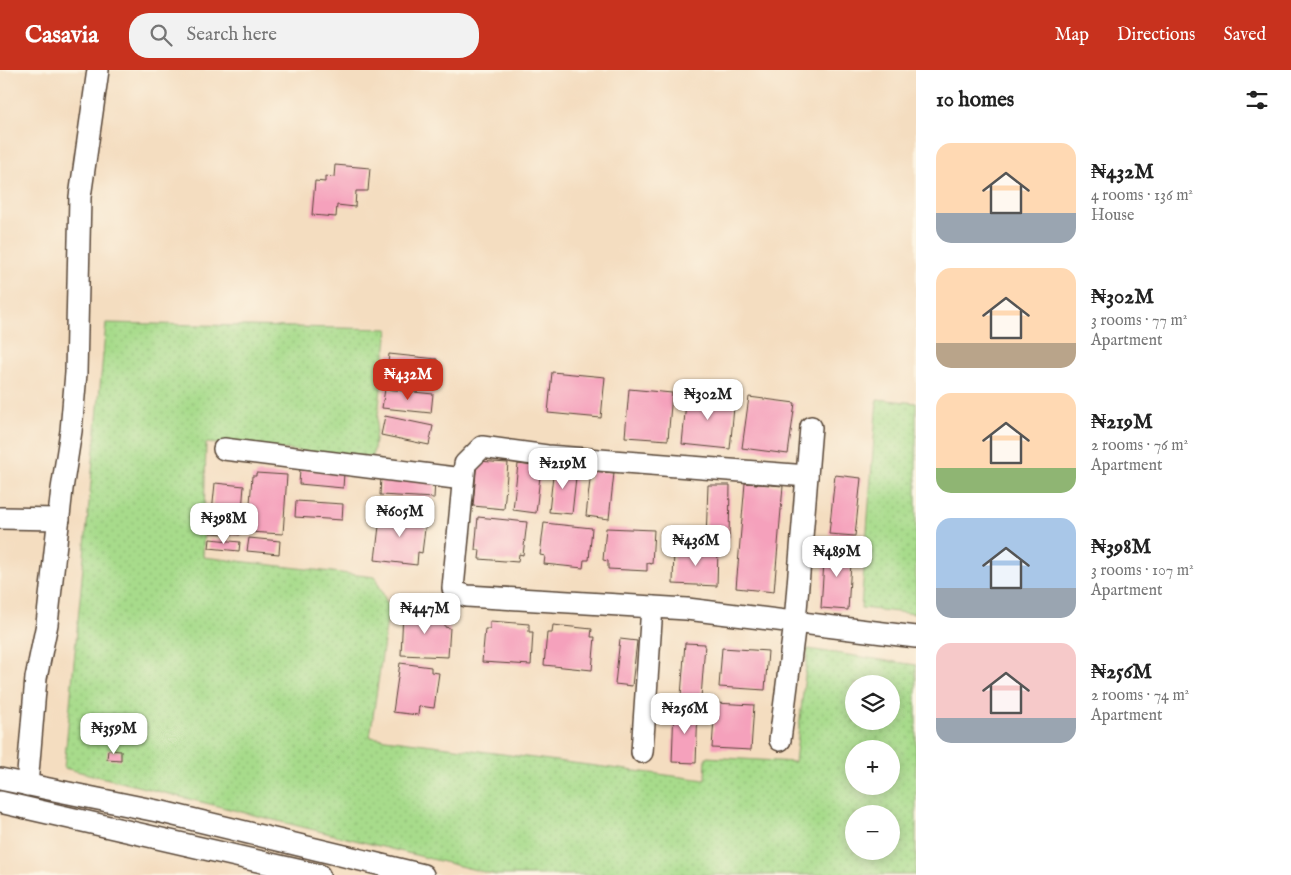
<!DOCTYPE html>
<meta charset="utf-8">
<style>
body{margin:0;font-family:"IM FELL English",serif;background:#f2f2f2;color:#222;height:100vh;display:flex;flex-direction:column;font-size:19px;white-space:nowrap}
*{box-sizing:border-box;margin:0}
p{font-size:16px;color:#767676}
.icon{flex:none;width:28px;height:28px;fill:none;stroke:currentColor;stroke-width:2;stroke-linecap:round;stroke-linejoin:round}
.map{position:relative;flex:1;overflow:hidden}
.drawer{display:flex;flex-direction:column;background:#fff;width:375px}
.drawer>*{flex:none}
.controls{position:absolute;left:845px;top:605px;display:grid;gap:10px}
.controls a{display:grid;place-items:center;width:55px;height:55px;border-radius:50%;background:#fff;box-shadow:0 2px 12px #0003;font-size:25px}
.price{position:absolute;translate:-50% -42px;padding:0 11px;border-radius:10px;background:#fff;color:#222;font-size:16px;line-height:32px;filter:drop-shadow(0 1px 2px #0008)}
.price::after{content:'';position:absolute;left:50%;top:30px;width:15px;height:11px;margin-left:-8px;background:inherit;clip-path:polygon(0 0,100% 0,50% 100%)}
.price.selected{background:#c8321e;color:#fff}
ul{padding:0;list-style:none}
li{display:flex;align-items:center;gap:15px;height:125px;padding:0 20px}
li span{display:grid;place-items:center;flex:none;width:140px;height:100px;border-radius:15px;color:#555}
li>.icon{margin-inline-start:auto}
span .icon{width:60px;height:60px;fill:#fffc;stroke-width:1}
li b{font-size:21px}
h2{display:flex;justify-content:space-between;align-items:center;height:60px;padding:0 20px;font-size:21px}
header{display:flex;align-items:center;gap:30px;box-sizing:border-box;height:70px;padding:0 25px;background:#c8321e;color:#fff}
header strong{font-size:24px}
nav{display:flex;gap:28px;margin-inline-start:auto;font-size:18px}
.search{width:350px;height:45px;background:#f2f2f2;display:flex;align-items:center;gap:12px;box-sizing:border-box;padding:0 18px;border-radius:20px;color:#767676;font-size:19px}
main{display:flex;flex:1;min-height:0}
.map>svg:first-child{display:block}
</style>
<header>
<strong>Casavia</strong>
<div class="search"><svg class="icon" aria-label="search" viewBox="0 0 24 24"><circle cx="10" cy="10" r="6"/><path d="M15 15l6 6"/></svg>Search here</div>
<nav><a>Map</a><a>Directions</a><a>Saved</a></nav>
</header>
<main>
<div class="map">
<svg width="916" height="805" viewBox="0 0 916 805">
<defs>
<pattern id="grass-dots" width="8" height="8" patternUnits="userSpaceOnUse" patternTransform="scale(1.25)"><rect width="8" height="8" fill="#a7db8b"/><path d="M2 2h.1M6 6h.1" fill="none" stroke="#91bc78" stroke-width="1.8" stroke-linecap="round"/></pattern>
</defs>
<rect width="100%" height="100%" fill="#fcf5e5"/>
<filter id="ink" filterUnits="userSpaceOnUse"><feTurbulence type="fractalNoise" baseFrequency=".02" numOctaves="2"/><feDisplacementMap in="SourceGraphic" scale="10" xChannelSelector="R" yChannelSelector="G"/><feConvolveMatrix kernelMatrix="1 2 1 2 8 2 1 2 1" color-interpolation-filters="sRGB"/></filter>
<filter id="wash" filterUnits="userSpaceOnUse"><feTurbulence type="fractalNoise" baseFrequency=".0096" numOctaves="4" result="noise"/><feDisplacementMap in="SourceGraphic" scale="20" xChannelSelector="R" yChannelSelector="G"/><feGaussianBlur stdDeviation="1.12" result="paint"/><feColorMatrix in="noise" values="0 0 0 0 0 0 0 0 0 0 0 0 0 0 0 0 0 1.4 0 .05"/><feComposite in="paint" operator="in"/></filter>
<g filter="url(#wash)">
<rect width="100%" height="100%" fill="#f4ddc0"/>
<g fill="url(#grass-dots)" stroke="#718254" fill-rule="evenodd">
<path d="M 106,253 L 388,259 L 373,387 L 206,373 L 203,487 L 375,507 L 389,537 L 370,667 L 705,710 L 706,687 L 795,692 L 808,579 L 916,595 L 916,805 L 496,805 L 64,698 ZM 854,614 L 891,614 L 891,651 L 854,651 ZM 854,679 L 891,679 L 891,716 L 854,716 ZM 854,744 L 891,744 L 891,781 L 854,781 Z"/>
<polygon points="877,329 916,333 916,544 861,538"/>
</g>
<g id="blocks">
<g fill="#f5a1bc">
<polygon points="335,95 370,98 368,121 356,121 355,137 337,135 336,147 312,145 315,111 325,112 325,106 334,107"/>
<polygon points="389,284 437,289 435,308 387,303"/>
<polygon points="552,302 605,307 601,348 548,343"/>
<polygon points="385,319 433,324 431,343 382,338"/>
<polygon points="629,319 672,323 668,370 625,367"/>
<polygon points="687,322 735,327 730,379 682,374"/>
<polygon points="749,327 795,333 788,384 742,378"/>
<polygon points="385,346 433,356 429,375 381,365"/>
<polygon points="477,391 508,393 504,439 473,436"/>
<polygon points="518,394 541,397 536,443 513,440"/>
<polygon points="554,396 577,398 572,444 549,442"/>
<polygon points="300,399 344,403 343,418 299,414"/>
<polygon points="591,401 614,403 609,449 586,446"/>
<polygon points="256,403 287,405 283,464 248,462 252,406 256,406"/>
<polygon points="835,405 861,408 855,466 829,464"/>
<polygon points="381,407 435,411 434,428 380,425"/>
<polygon points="215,413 244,416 240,465 210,463"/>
<polygon points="745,413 783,416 774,522 736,518"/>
<polygon points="708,415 730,415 729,470 706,470"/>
<polygon points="296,431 343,434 342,450 295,447"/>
<polygon points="381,439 416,444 415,450 426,451 422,483 418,482 417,495 375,490"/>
<polygon points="478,447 527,452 523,485 519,484 518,492 479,489 480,480 475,480"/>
<polygon points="544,453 592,458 589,490 584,490 583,498 544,494 545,486 540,485"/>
<polygon points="606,458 654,460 652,494 647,493 647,501 608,499 608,491 603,490"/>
<polygon points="249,468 280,471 279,484 247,481"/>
<polygon points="210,469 240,472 239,481 209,478"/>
<polygon points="825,476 852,477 848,540 821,538"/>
<polygon points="674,477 718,479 717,516 673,514"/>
<polygon points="403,542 445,545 445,557 450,558 448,587 401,585"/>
<polygon points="490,551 529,554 529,562 533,562 531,595 482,592 485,559 490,559"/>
<polygon points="553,555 592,559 591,567 595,567 592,600 544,595 547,563 552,563"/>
<polygon points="620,569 637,571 632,616 615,614"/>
<polygon points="685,573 705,574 701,628 681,626"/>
<polygon points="722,578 768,581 765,620 719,617"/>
<polygon points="400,593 431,597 431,602 439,603 434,638 419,636 418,645 393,642"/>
<polygon points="715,633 754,635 751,680 712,678"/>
<polygon points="674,637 698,638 696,693 672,692"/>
<polygon points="108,680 121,681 121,690 107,689"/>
</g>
</g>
</g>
<g filter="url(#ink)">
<use href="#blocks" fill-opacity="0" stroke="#574536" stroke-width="1"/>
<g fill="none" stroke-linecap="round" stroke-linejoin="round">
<g stroke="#574536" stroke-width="24">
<g id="minor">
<polyline points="224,379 463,409"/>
<polyline points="807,406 547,386 482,377 465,394 453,518 458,523 467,526 687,539 916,567"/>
<polyline points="0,448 59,449"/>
<polyline points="780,670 795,552 811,357"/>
<polyline points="642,682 652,537"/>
<polyline points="0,709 162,742 423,805"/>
<polyline points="27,715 36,608 47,554 62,419 71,361 76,303 80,127 98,0"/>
<polyline points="0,732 319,805"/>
</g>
</g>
<use href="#minor" stroke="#fff" stroke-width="21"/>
</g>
</g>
</svg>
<div class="controls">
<a><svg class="icon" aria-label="layers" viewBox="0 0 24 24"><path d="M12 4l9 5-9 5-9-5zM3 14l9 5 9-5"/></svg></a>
<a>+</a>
<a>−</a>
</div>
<b class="price selected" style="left:408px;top:331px">₦432M</b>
<b class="price" style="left:708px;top:351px">₦302M</b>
<b class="price" style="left:563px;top:420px">₦219M</b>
<b class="price" style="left:400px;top:468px">₦605M</b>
<b class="price" style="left:224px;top:475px">₦398M</b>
<b class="price" style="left:696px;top:497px">₦436M</b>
<b class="price" style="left:837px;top:508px">₦489M</b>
<b class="price" style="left:425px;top:565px">₦447M</b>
<b class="price" style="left:685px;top:665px">₦256M</b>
<b class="price" style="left:114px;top:685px">₦359M</b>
</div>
<section class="drawer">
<h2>10 homes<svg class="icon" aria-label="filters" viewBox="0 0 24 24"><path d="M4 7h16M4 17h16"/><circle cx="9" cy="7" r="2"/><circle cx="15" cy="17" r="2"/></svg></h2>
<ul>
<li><span style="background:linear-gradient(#ffd9b3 70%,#9aa5b1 0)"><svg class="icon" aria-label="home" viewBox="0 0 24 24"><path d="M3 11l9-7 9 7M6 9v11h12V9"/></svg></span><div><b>₦432M</b><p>4 rooms · 136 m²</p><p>House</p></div></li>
<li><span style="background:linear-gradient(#ffd9b3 75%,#b9a48a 0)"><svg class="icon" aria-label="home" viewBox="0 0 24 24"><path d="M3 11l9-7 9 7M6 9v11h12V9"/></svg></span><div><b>₦302M</b><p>3 rooms · 77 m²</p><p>Apartment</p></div></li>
<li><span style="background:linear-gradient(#ffd9b3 75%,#8fb573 0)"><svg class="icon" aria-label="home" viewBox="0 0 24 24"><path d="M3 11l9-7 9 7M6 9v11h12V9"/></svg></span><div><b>₦219M</b><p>2 rooms · 76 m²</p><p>Apartment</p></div></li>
<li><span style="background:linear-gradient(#a9c7e8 70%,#9aa5b1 0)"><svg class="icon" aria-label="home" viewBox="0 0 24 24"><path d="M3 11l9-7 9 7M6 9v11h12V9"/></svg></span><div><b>₦398M</b><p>3 rooms · 107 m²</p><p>Apartment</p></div></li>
<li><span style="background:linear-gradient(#f6c9c9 75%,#9aa5b1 0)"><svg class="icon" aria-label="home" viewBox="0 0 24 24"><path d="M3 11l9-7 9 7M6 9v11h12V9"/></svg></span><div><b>₦256M</b><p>2 rooms · 74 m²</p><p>Apartment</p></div></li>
</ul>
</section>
</main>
